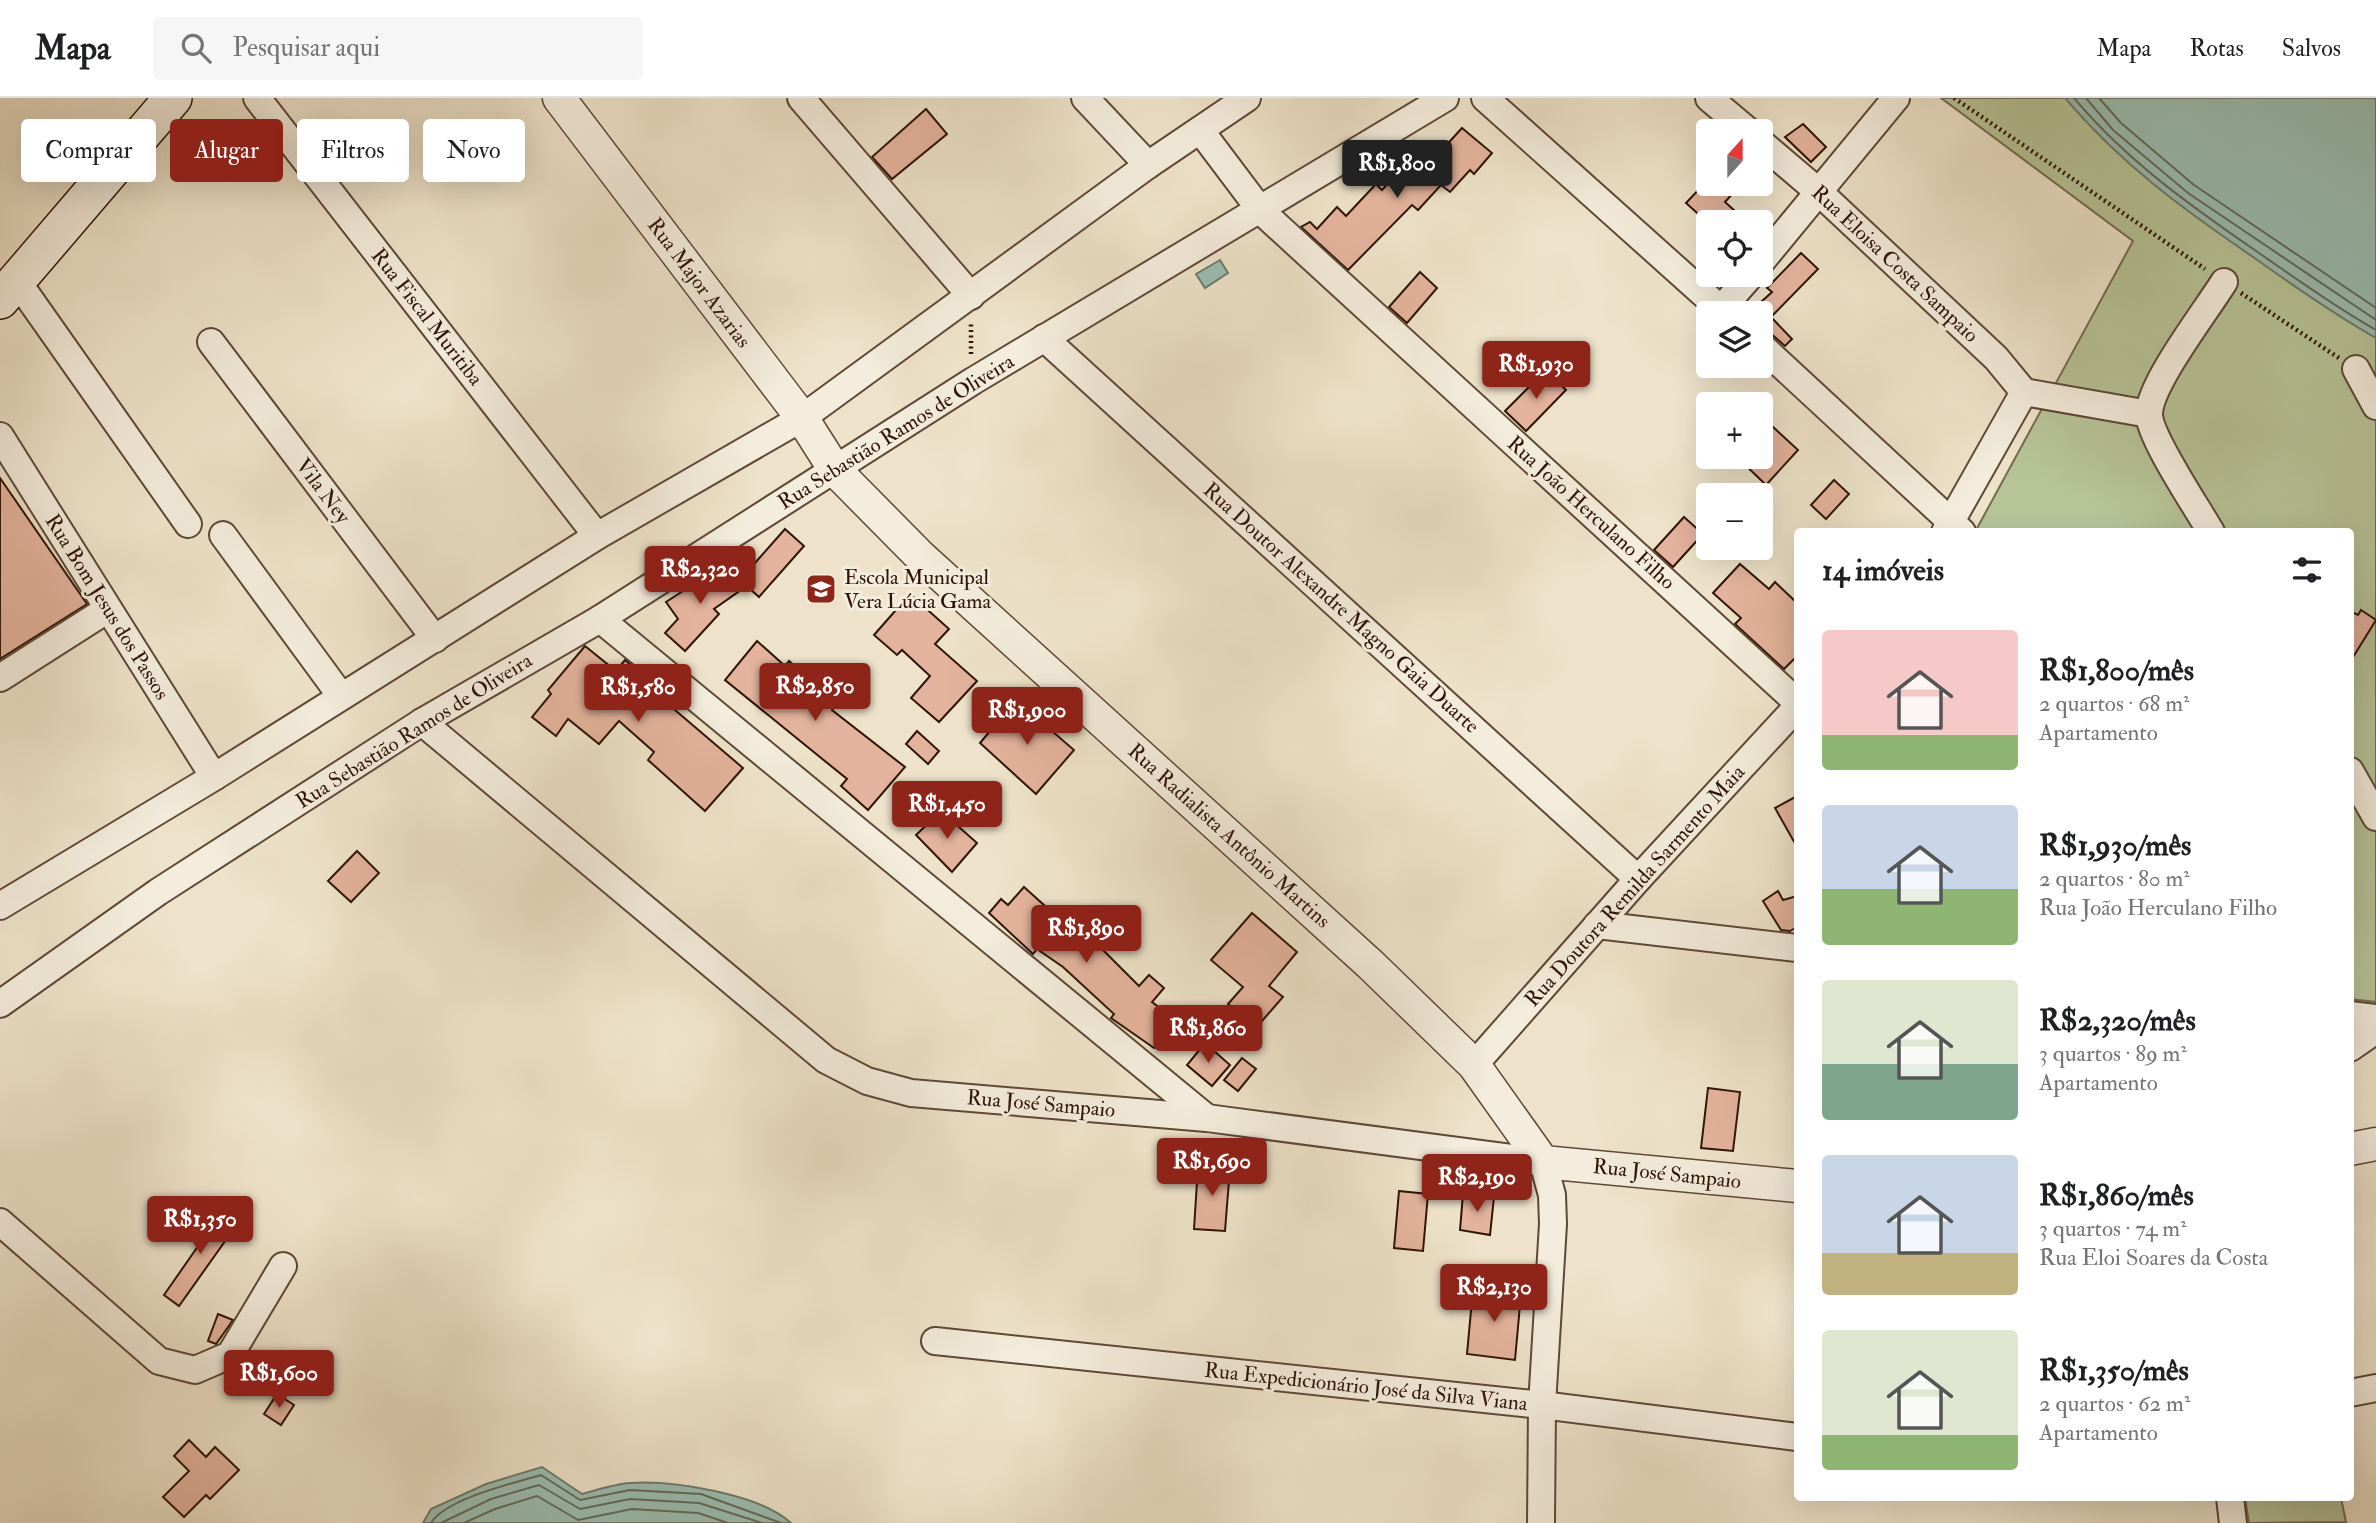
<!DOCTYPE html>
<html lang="pt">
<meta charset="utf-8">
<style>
body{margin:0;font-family:"IM FELL Double Pica",serif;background:#f6f6f6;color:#202124;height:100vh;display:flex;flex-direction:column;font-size:26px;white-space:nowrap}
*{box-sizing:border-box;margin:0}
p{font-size:23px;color:#757577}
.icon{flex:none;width:38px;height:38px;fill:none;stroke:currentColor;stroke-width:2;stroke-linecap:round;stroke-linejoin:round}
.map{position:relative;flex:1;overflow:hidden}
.side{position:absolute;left:1794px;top:430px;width:560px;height:973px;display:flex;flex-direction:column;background:#fff;border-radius:7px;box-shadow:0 7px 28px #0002}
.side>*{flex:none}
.guide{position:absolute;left:21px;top:21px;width:665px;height:63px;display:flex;gap:14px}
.needle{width:46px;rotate:21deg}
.buttons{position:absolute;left:1696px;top:21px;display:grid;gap:14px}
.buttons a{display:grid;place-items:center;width:77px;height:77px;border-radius:7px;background:#fff;box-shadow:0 7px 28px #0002;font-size:35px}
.price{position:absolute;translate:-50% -60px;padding:0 16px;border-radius:7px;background:#8f2418;color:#fff;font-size:23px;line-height:46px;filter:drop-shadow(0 2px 4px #0008)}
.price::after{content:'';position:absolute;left:50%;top:42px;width:21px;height:16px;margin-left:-10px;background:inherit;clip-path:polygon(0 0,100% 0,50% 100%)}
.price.active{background:#222;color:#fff}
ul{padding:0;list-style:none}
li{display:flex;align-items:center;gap:21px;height:175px;padding:0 28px}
li span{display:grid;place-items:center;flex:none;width:196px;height:140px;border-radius:7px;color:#555}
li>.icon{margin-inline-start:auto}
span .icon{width:84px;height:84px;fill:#fffc;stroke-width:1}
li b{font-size:30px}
h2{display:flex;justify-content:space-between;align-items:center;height:84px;padding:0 28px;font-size:30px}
.tag{padding:0 24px;border-radius:7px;background:#fff;box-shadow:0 7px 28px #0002;font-size:24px;line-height:63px}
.tag.active{background:#8f2418;color:#fff}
header{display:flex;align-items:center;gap:42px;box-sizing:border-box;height:98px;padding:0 35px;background:#fff;border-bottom:2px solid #e0e0e0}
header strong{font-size:33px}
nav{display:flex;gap:38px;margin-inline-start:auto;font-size:24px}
.search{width:490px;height:63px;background:#f6f6f6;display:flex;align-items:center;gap:18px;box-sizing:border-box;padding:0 24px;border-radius:7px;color:#757577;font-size:26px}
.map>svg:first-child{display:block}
</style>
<header>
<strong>Mapa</strong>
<div class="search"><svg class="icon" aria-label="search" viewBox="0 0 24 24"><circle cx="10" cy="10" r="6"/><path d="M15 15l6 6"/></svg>Pesquisar aqui</div>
<nav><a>Mapa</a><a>Rotas</a><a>Salvos</a></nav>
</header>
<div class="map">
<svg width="2376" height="1425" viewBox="0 0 2376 1425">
<rect width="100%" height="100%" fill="#eee3ca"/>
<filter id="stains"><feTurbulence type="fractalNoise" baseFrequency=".00286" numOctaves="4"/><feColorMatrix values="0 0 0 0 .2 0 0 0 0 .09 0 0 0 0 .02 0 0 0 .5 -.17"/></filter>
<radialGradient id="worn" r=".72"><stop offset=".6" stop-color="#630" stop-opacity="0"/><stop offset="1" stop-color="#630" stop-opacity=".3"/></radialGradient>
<g fill="#b7c498" stroke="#726c4f" stroke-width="2">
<polygon points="1941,0 2376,0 2376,904 2350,901 2350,434 1975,434 2133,143"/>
<polygon points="2245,1400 2341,1400 2346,1424 2249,1425"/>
</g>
<g fill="#9abeb2" stroke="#6f7a6d" stroke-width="2">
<path d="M 2065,0 L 2376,0 L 2376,240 C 2334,216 2295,189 2256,161 C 2183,111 2123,68 2065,0 Z"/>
<polygon points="1220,162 1228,175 1205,190 1196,176"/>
<path d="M 542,1369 L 582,1396 C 597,1392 614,1386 630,1385 C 672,1382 760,1396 791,1425 L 423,1425 L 431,1411 L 486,1386 Z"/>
</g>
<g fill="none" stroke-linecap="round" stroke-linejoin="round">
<g stroke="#64695c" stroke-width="2">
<path d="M 2074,0 C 2127,63 2192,109 2259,155 C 2298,182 2335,209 2376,232"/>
<polyline points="2086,0 2113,32 2188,95 2376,222"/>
<polyline points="2099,0 2121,25 2194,87 2376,210"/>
<path d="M 431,1425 C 445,1401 514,1385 541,1377 L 580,1402 L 630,1392 L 701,1396 L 781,1425"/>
<polyline points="441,1425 491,1401 539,1387 580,1411 630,1401 699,1405 762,1425"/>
<polyline points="464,1425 495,1411 537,1398 578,1422 632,1411 698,1415 728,1425"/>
</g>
</g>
<g fill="#e4b39d" stroke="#2e1406" stroke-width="2">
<polygon points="926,11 947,36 892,81 872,59"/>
<polygon points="1803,26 1826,49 1811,64 1785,39"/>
<polygon points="1462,30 1492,55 1474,76 1470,72 1450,94 1441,87 1418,112 1412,107 1348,172 1301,129 1310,124 1317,131 1337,109 1346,118 1376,86 1382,92 1406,66 1415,75 1438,50 1441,53"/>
<polygon points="1704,86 1741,86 1725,104 1747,124 1707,124 1686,105"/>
<polygon points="1801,155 1818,171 1771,219 1792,241 1785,248 1770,235 1760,232 1760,205 1772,194 1767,190"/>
<polygon points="1420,174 1437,190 1407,225 1389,209"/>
<polygon points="1546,272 1566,292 1526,333 1505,313"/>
<polygon points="1760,317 1798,352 1766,387 1737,359 1760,359"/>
<polygon points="0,380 87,506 0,561"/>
<polygon points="1834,382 1849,396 1826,421 1811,407"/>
<polygon points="1684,419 1703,436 1673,469 1654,452"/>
<polygon points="785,431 804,448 759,499 740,482"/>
<polygon points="1740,466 1769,491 1775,484 1797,505 1797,558 1784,571 1735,526 1741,520 1713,495"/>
<polygon points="723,467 741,492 714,511 719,516 685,553 665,535 678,521 666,504"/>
<polygon points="910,496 949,531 935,546 977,583 939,624 911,600 930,578 902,552 897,557 874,537"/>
<polygon points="2361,512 2376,522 2350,564 2350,513 2358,517"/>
<polygon points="757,543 785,568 789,563 819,589 821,586 840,602 832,612 905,669 868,712 841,688 847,681 725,582"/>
<polygon points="585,548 616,573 625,562 652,585 648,589 743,670 705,713 648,662 654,654 619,623 599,646 568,621 556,638 532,619 551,596 548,592"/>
<polygon points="1016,602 1074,652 1036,696 980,645"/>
<polygon points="917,633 939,653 928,666 906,646"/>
<polygon points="1797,698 1797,749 1775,710"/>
<polygon points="941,713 977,745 952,774 916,737"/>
<polygon points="357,753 379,775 351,804 328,783"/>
<polygon points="1024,789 1054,816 1057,813 1089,838 1139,888 1149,877 1164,890 1152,904 1176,922 1154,950 1111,920 1114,916 1063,869 1037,851 1033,856 989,815 1001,801 1008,807"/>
<polygon points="1778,793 1783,802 1797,798 1797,829 1790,833 1781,832 1763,803"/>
<polygon points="1252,815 1297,854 1269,888 1283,899 1255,931 1228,906 1243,889 1211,862"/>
<polygon points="1205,945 1230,967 1212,988 1187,967"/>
<polygon points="1242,960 1256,971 1238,993 1224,982"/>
<polygon points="1708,990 1740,994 1733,1053 1701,1050"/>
<polygon points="1198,1068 1230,1070 1225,1133 1194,1131"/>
<polygon points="1399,1093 1428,1096 1423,1153 1394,1150"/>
<polygon points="1463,1096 1494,1099 1490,1137 1460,1132"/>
<polygon points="207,1113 233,1132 179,1208 164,1197 203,1141 193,1133"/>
<polygon points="1473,1191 1521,1196 1515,1262 1467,1256"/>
<polygon points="218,1216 233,1222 216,1246 208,1243"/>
<polygon points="277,1296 294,1307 281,1327 264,1316"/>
<polygon points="189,1342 206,1359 215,1349 239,1372 210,1401 206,1397 184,1419 163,1399 189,1373 174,1358"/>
</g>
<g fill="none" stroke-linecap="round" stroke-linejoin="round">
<g stroke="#5e4837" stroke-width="30">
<g id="minor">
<polyline points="257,0 597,438"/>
<polyline points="801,0 971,198"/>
<polyline points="1085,0 1148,67"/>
<polyline points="1485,0 1725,215"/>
<polyline points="1709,0 1748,33"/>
<polyline points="1200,32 1261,113 1797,604"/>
<polyline points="1760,44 1820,95 1996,260 2024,294"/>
<polyline points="1760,165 1896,0"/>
<polyline points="17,183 188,426"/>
<polyline points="1721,211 1751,177"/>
<polyline points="1044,240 1638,781"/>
<polyline points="211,244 435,541"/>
<polyline points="1760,247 1962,434"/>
<polyline points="2356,271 2376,308"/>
<polyline points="2024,294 2149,316"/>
<polyline points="0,338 214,679"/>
<polyline points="1945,434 2024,294"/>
<path d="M 2211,434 C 2198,411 2148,337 2149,315 C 2151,284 2206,213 2224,184"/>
<polyline points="223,437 341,598"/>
<polyline points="600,521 1207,1020"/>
<polyline points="0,580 108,511"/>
<polyline points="422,624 826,962 867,983 911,995 1207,1020 1543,1064 1552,1097 1553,1126 1542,1307 1541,1425"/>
<polyline points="2350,673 2376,719"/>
<polyline points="0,808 214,679 597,438 802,320 1148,67 1247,0"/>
<polyline points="1597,827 1797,850"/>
<polyline points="0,906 158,794 422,624 600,521 973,283 1445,0"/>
<polyline points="2350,917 2376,920"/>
<polyline points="2350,950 2376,932"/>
<polyline points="1474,967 1638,781 1797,609"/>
<polyline points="0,1124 159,1263 195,1272 230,1257 283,1168"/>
<polyline points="935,1243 1542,1307 1797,1339"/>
<polyline points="2350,1295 2376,1290"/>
<polyline points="2230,1400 2233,1425"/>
</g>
</g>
<g stroke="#5e4837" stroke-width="35">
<g id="tertiary">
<polyline points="559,0 802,320 835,372 920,458 1371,867 1474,967 1543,1064 1797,1088"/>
<polyline points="2350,1051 2376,1046"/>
</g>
</g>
<g stroke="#2e1406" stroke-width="40">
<polyline id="secondary" points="0,202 173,0"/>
</g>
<g stroke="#2e1406" stroke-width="4.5" stroke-dasharray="2 3.5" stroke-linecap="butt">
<polyline points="1954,0 2205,171"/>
<polyline points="2241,195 2339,260"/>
<polyline points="971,256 971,226"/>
</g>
<use href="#minor" stroke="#f4eddd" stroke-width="26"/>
<use href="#tertiary" stroke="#f4eddd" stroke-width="32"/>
<use href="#secondary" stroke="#f4eddd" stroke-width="37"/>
</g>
<defs>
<g id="school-square" transform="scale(1.575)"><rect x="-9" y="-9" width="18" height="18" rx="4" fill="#8f2418" stroke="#f4eddd"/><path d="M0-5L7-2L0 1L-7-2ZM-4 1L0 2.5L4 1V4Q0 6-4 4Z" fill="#fff"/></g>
</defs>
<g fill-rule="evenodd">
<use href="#school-square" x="821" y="491"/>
</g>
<g text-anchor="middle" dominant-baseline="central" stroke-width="6" stroke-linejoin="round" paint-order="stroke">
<g font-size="21" fill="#2e1406" stroke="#f4eddd">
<text transform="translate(1895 166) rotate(43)">Rua Eloisa Costa Sampaio</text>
<text transform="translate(699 185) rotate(53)">Rua Major Azarias</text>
<text transform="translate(427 219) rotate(52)">Rua Fiscal Muritiba</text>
<text transform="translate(896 334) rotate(-32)">Rua Sebastião Ramos de Oliveira</text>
<text transform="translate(323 393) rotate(53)">Vila Ney</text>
<text transform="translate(1591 415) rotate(42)">Rua João Herculano Filho</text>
<text transform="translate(107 509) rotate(58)">Rua Bom Jesus dos Passos</text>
<text transform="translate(1341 510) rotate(42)">Rua Doutor Alexandre Magno Gaia Duarte</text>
<text transform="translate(414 633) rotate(-32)">Rua Sebastião Ramos de Oliveira</text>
<text transform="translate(1229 738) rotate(42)">Rua Radialista Antônio Martins</text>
<text transform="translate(1635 788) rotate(-48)">Rua Doutora Remilda Sarmento Maia</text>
<text transform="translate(1041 1006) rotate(5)">Rua José Sampaio</text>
<text transform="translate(1667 1076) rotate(6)">Rua José Sampaio</text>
<text transform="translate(1366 1289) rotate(6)">Rua Expedicionário José da Silva Viana</text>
</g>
<g font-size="21" fill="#2e1406" stroke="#f4eddd" text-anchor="start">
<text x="844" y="479">Escola Municipal<tspan x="844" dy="24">Vera Lúcia Gama</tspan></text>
</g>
</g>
<rect width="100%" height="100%" filter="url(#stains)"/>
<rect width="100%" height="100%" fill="url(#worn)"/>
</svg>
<div class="buttons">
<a><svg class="needle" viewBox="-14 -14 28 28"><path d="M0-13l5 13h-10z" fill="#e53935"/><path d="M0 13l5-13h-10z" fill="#757577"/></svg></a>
<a><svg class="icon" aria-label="locate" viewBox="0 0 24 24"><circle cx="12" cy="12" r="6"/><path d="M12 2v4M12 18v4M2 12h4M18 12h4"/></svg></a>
<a><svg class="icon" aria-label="layers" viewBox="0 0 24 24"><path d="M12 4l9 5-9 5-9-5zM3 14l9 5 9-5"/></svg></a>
<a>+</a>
<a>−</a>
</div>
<b class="price active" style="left:1397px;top:102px">R$1,800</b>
<b class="price" style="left:1536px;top:303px">R$1,930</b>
<b class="price" style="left:700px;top:508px">R$2,320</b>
<b class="price" style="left:815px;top:625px">R$2,850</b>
<b class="price" style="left:638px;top:626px">R$1,580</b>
<b class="price" style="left:1027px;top:649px">R$1,900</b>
<b class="price" style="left:947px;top:743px">R$1,450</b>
<b class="price" style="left:1086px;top:867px">R$1,890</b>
<b class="price" style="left:1208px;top:967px">R$1,860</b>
<b class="price" style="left:1212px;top:1100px">R$1,690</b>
<b class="price" style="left:1477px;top:1116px">R$2,190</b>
<b class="price" style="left:200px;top:1158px">R$1,350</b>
<b class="price" style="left:1494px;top:1226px">R$2,130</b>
<b class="price" style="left:279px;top:1312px">R$1,600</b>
<div class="guide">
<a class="tag">Comprar</a>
<a class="tag active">Alugar</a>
<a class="tag">Filtros</a>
<a class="tag">Novo</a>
</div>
<section class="side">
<h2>14 imóveis<svg class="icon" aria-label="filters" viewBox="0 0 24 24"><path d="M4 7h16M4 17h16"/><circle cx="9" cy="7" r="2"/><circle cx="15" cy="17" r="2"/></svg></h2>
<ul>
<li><span style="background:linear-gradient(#f6c9c9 75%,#8fb573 0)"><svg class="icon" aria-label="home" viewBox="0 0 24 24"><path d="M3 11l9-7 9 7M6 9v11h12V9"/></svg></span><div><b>R$1,800/mês</b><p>2 quartos · 68 m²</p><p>Apartamento</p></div></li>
<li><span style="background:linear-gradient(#c9d6e8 60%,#8fb573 0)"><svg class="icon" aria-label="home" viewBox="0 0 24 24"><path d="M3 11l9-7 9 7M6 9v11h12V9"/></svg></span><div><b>R$1,930/mês</b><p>2 quartos · 80 m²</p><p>Rua João Herculano Filho</p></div></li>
<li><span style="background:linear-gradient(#dfe7d0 60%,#7fa58c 0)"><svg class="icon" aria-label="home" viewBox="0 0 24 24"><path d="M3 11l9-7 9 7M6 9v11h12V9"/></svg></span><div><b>R$2,320/mês</b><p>3 quartos · 89 m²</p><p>Apartamento</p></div></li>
<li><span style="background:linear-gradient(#c9d6e8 70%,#c2b280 0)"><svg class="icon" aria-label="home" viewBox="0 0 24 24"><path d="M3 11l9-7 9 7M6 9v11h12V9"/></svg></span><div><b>R$1,860/mês</b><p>3 quartos · 74 m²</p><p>Rua Eloi Soares da Costa</p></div></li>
<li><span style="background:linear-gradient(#dfe7d0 75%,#8fb573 0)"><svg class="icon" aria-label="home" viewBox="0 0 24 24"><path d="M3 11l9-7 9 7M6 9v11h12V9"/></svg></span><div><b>R$1,350/mês</b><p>2 quartos · 62 m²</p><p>Apartamento</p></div></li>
</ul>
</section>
</div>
